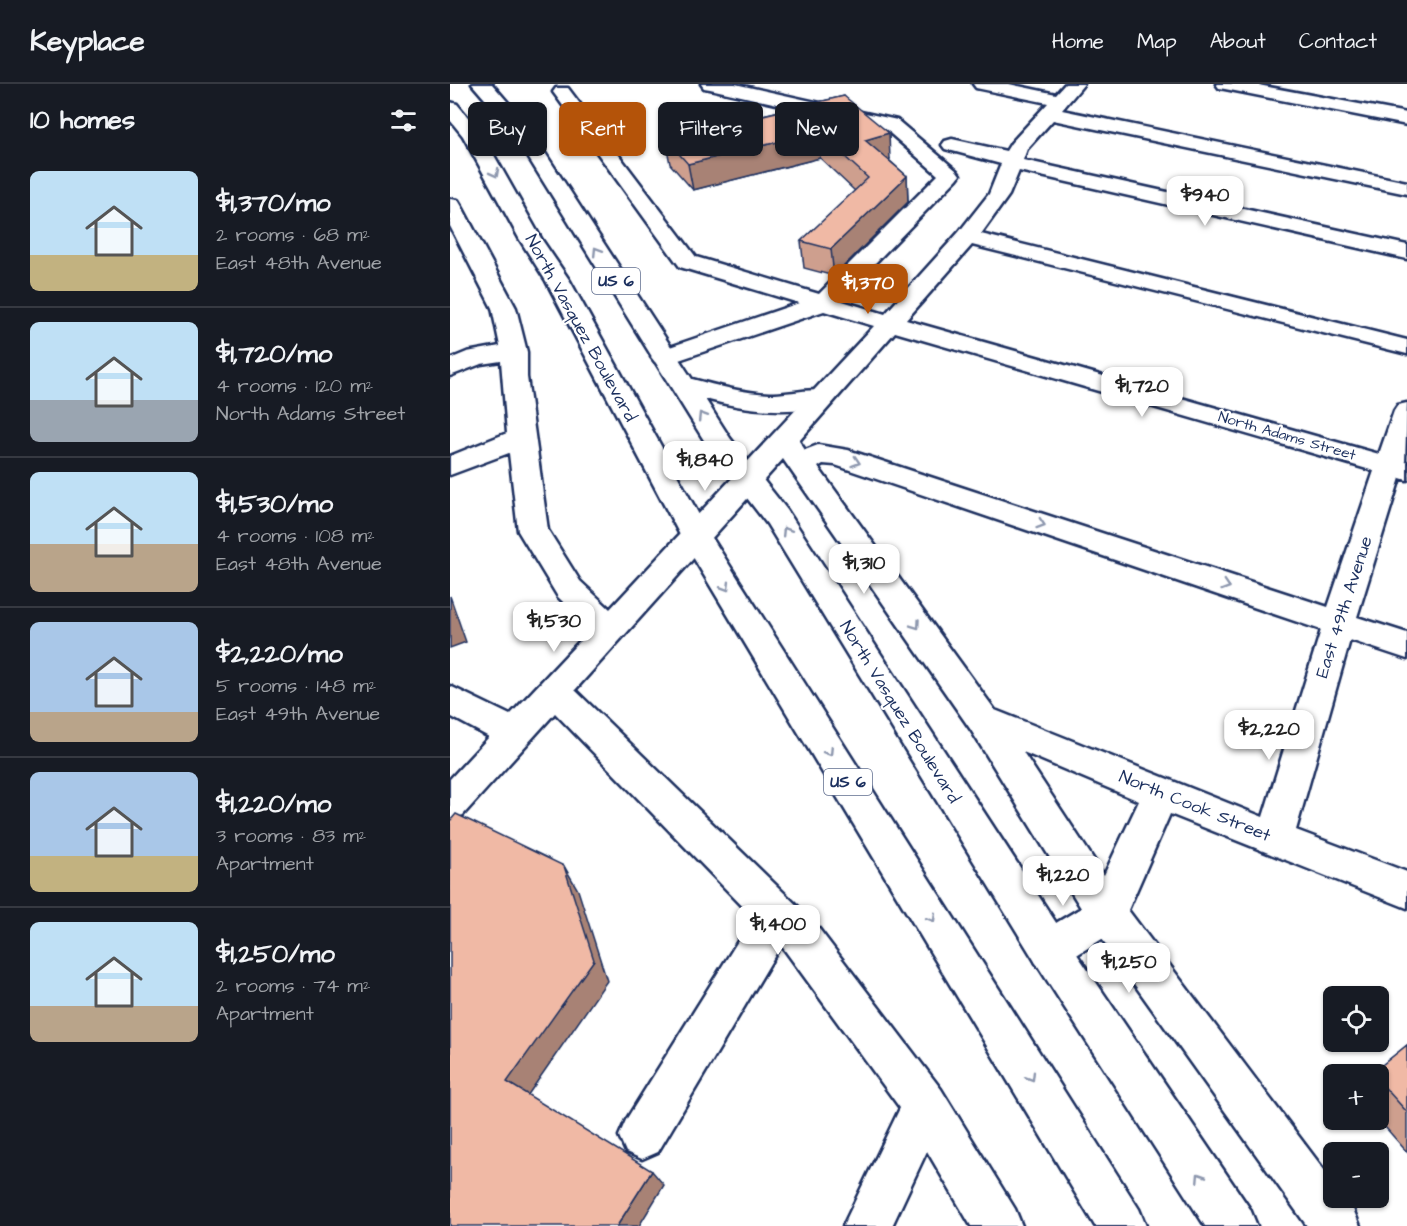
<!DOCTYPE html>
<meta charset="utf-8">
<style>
body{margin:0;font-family:"Architects Daughter",sans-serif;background:#242831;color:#f1f3f6;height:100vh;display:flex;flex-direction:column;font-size:22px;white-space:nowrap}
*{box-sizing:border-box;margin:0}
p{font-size:20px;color:#9ea1a6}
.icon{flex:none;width:33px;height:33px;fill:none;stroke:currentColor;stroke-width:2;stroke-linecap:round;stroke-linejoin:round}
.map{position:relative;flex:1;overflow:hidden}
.drawer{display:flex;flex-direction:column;background:#171b24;width:450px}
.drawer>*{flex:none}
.banner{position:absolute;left:18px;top:18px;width:570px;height:54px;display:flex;gap:12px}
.controls{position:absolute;left:873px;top:902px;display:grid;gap:12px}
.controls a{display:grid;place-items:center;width:66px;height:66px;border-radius:9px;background:#171b24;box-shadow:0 2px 4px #0004;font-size:30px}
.price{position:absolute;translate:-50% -51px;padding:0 14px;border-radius:12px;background:#fff;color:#222;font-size:20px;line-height:39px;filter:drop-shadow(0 2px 3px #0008)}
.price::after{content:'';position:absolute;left:50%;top:36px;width:18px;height:14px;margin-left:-9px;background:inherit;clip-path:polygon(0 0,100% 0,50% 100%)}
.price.on{background:#b45309;color:#fff}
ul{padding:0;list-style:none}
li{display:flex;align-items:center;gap:18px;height:150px;padding:0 30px}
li+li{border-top:2px solid #363941}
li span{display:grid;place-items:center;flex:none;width:168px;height:120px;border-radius:9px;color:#555}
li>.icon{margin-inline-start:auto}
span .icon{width:72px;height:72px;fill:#fffc;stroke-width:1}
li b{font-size:26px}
h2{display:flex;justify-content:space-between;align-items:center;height:72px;padding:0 30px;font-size:26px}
.pill{padding:0 21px;border-radius:9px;background:#171b24;box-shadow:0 2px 4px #0004;font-size:21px;line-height:54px}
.pill.on{background:#b45309;color:#fff}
header{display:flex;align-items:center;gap:36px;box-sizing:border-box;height:84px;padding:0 30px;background:#171b24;border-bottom:2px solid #363941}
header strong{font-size:28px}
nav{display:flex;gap:33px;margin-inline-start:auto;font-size:21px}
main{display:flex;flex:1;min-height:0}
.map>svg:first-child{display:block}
</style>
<header>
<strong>Keyplace</strong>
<nav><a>Home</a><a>Map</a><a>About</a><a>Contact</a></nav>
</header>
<main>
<section class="drawer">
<h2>10 homes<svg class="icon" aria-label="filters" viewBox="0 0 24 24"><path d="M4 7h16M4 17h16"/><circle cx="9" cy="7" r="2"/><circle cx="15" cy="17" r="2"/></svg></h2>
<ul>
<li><span style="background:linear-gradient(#bfe0f5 70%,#c2b280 0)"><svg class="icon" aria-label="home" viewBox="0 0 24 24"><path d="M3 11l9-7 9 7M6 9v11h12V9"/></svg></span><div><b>$1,370/mo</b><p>2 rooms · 68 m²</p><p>East 48th Avenue</p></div></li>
<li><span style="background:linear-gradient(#bfe0f5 65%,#9aa5b1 0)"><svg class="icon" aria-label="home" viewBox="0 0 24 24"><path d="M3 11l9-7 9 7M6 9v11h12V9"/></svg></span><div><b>$1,720/mo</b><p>4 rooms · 120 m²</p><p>North Adams Street</p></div></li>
<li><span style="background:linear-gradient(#bfe0f5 60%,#b9a48a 0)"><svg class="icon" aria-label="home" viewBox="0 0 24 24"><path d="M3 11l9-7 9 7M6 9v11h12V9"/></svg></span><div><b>$1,530/mo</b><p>4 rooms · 108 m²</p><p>East 48th Avenue</p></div></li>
<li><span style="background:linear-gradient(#a9c7e8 75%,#b9a48a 0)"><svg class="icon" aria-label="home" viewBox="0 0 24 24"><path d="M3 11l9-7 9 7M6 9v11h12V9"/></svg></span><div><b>$2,220/mo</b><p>5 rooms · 148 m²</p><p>East 49th Avenue</p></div></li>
<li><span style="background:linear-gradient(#a9c7e8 70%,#c2b280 0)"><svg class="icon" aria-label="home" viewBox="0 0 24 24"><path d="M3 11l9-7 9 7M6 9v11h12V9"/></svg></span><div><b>$1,220/mo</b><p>3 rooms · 83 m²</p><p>Apartment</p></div></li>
<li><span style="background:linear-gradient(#bfe0f5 70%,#b9a48a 0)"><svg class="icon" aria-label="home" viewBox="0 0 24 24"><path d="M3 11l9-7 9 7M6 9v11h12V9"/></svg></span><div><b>$1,250/mo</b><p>2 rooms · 74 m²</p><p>Apartment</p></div></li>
</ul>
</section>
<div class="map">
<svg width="957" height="1142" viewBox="0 0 957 1142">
<rect width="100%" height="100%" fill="#fff"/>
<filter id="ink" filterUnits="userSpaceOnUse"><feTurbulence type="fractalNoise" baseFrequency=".0167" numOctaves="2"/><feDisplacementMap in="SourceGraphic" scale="12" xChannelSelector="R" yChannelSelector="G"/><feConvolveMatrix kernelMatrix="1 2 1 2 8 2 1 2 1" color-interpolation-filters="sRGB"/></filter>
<g filter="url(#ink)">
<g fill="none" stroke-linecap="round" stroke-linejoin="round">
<g stroke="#1b2f5e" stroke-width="5">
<g id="minor">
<path d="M 251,0 L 285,0 L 447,36 L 507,87 L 510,91 L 507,95 L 389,216 L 435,230 L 509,148 L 539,110 L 551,80 L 495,65 L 492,61 L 495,57 L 502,55 L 556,67 L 561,59 L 598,19 L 526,4 L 523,0 L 559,0 L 606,10 L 615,0 L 634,0 L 612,26 L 957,98 L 957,110 L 603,36 L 577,65 L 573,76 L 957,161 L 957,175 L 569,87 L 559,111 L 531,150 L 957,256 L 957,270 L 522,161 L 456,236 L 929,370 L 944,327 L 948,321 L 957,319 L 955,377 L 957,378 L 957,396 L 950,394 L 907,533 L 957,549 L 957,575 L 900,556 L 846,746 L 957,788 L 957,824 L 720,730 L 678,826 L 884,1099 L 884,1113 L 894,1113 L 903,1125 L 910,1142 L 857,1142 L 652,855 L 614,879 L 600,884 L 586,879 L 580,865 L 586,851 L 631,824 L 521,646 L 333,375 L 125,606 L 363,837 L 491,1005 L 565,1125 L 572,1142 L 521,1142 L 477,1067 L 442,1142 L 393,1142 L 450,1024 L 331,861 L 208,1068 L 192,1075 L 176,1068 L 169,1052 L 176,1036 L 303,833 L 105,629 L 13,731 L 0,736 L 0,695 L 39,653 L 0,632 L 0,602 L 60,631 L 141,545 L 108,513 L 68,447 L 59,369 L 0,391 L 0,372 L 57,349 L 51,277 L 31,280 L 0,292 L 0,275 L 17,268 L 50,262 L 42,224 L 0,142 L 0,115 L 8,116 L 11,121 L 66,224 L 77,268 L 77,293 L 98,446 L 130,497 L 160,525 L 424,242 L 374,227 L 223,278 L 214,281 L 205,278 L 201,273 L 205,268 L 349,219 L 230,183 L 106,12 L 103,8 L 106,4 L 118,4 L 246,173 L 369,210 L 488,91 L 434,44 L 260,5 L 254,4 ZM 445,248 L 924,387 L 878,523 L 398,366 L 368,361 L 355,366 L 349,357 ZM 373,380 L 385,381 L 871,546 L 813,733 L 545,626 L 368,383 ZM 573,668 L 689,717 L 654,791 Z"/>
<polygon points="766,0 803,0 957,29 957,41 775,5 769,4"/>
</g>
</g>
<g stroke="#1b2f5e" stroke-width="5">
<g id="highway">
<path d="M 22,0 L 42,0 L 75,38 L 242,295 C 268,302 294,309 320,310 C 340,310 362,303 381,308 L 385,314 L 381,320 C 339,331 296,326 255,315 L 280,354 L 337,426 L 614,851 L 800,1125 L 807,1142 L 755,1142 L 586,879 L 317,440 L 260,366 L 60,44 Z"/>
<polygon points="0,18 7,20 32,50 92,156 120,197 259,449 689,1125 696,1142 645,1142 231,453 96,197 70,156 13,52 0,36"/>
</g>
</g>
<use href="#minor" fill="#fff" fill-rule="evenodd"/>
<use href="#highway" fill="#fff" fill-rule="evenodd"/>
</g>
<g fill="#ce9f8e" stroke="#1b2f5e" stroke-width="1.5">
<polygon points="394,12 440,75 439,76 457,92 458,118 384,192 354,184 351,157 405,107 370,74 243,106 220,80 215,54"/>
<polygon points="957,961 957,1068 928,1035 928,990 921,990"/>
</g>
<g fill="#a88274" stroke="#1b2f5e" stroke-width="1.5">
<polygon points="368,48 370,74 243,106 238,80"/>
<polygon points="439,49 440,75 416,82 415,56"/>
<polygon points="457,92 458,118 384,192 381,165"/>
<polygon points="0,512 16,558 0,564"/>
<polygon points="114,782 128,806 157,897 75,1015 57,998"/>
<polygon points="202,1087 214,1101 189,1142 167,1142"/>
</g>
<g fill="#f0b9a5" stroke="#1b2f5e" stroke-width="1.5">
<polygon points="394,12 439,49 415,56 457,92 381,165 351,157 418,94 368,48 238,80 215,54"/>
<polygon points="6,730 114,782 144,876 57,998 202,1087 167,1142 0,1142 0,737"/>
<polygon points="957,961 957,1028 928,996 928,990 922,989"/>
</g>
<defs><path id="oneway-chevron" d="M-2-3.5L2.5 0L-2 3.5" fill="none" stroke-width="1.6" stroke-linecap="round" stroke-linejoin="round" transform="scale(1.5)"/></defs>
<g stroke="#8d97ae">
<use href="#oneway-chevron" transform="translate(45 89) rotate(62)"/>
<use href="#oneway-chevron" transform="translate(147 167) rotate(-122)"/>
<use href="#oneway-chevron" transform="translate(252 332) rotate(-122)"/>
<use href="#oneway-chevron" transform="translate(406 378) rotate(18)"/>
<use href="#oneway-chevron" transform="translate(591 440) rotate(18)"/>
<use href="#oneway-chevron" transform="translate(336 447) rotate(-122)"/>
<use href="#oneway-chevron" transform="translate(776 502) rotate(18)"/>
<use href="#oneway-chevron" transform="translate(276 503) rotate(59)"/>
<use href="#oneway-chevron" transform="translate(466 541) rotate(55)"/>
<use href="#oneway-chevron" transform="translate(379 668) rotate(58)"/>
<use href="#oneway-chevron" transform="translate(482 834) rotate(58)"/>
<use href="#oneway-chevron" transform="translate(581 993) rotate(59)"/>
<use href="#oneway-chevron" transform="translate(750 1093) rotate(-123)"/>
</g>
</g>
<g text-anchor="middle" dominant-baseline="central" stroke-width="4.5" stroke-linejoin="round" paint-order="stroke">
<g font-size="15" fill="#1b2f5e" stroke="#fff">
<text transform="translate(837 352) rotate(16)">North Adams Street</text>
</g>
<g fill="#fff" stroke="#5f6d8e" stroke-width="1.5">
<rect x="142" y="184" width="48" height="26" rx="4.5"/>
<rect x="374" y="685" width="48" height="26" rx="4.5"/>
</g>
<g font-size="16" font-weight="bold" fill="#1b2f5e">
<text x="166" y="197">US 6</text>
<text x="398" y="698">US 6</text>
</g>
<g font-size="18" fill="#1b2f5e" stroke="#fff">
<text transform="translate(131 244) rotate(61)">North Vasquez Boulevard</text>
<text transform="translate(894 523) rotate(-72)">East 49th Avenue</text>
<text transform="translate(450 628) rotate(58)">North Vasquez Boulevard</text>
<text transform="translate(745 722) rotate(22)">North Cook Street</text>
</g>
</g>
</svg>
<div class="controls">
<a><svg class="icon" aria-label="locate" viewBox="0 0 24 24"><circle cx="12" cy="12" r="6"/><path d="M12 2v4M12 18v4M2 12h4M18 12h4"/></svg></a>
<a>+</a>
<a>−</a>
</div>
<b class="price" style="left:755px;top:143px">$940</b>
<b class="price on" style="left:418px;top:231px">$1,370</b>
<b class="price" style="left:692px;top:334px">$1,720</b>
<b class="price" style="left:255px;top:408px">$1,840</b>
<b class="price" style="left:414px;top:511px">$1,310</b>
<b class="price" style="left:104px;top:569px">$1,530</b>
<b class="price" style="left:819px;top:677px">$2,220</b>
<b class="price" style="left:613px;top:823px">$1,220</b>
<b class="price" style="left:328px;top:872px">$1,400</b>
<b class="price" style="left:679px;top:910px">$1,250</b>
<div class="banner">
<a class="pill">Buy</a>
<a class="pill on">Rent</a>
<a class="pill">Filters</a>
<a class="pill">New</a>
</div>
</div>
</main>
